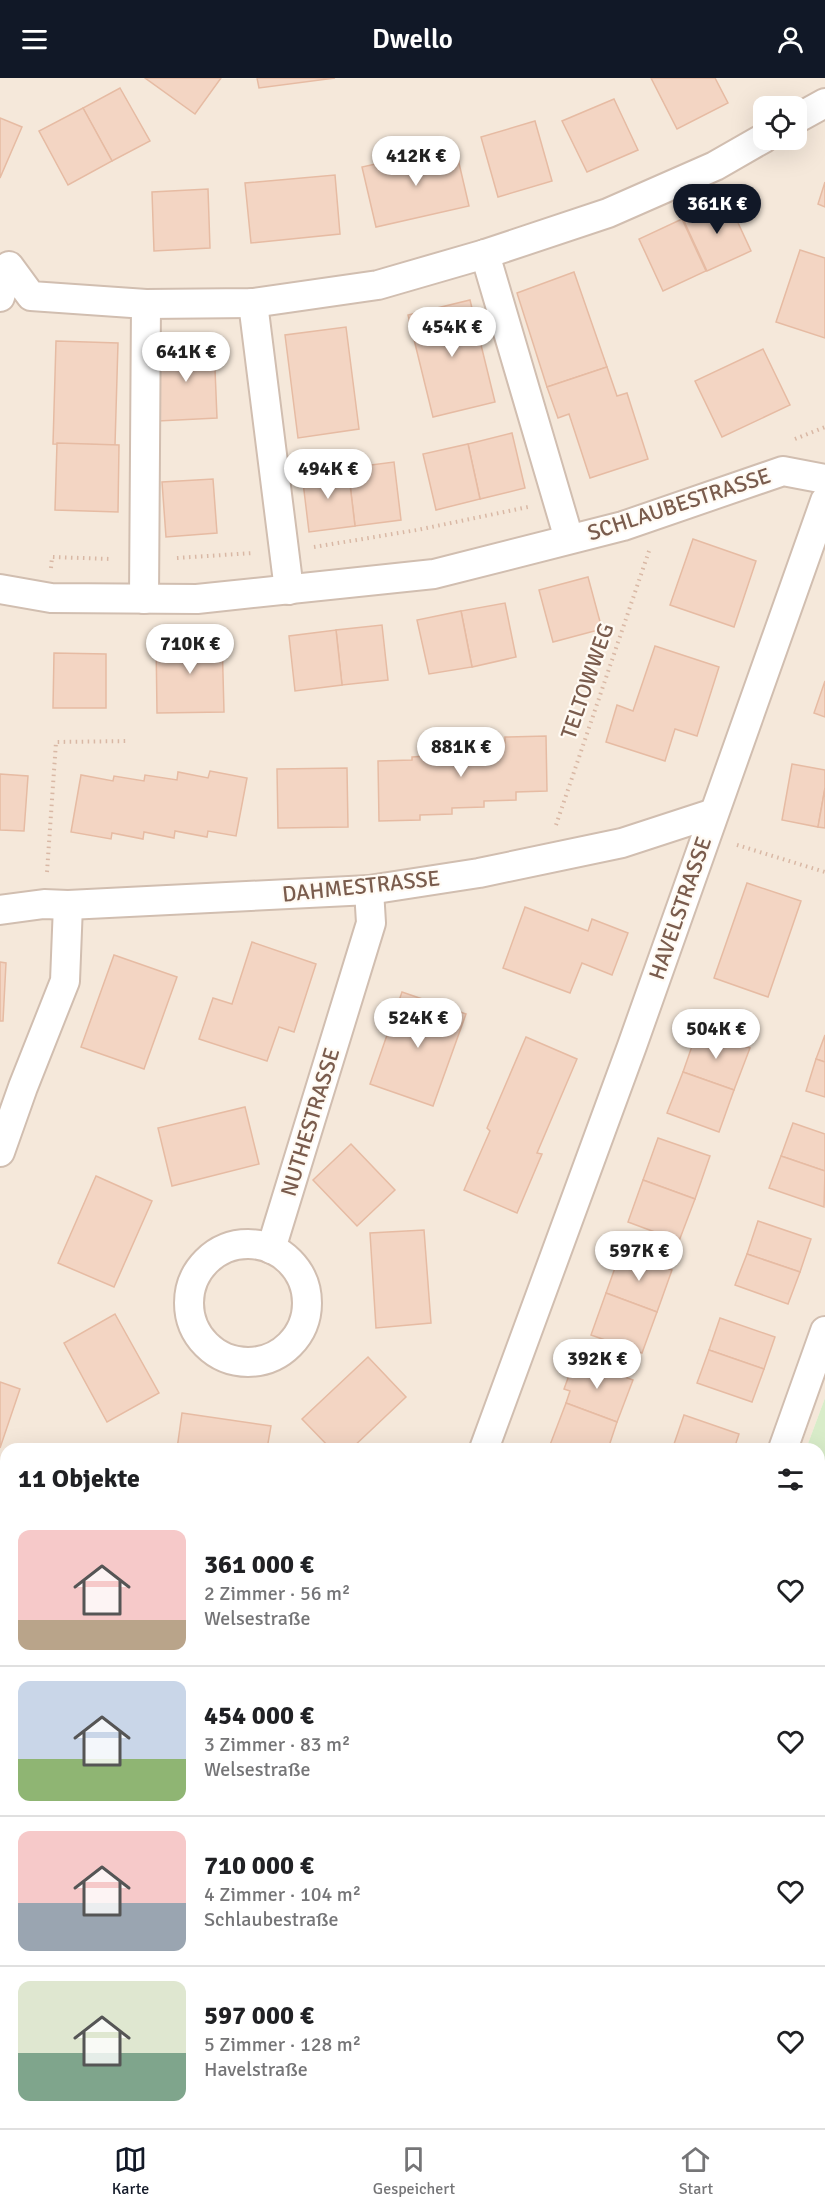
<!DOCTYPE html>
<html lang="de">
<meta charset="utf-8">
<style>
body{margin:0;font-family:Signika,sans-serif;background:#f2f2f2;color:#202124;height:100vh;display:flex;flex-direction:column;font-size:22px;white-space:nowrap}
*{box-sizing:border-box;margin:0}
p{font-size:20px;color:#757577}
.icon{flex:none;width:33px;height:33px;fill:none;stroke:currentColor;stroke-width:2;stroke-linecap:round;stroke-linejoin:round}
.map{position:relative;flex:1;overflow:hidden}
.details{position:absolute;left:0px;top:1365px;width:825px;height:686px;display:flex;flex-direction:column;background:#fff;border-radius:18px 18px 0 0;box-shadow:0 6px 24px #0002}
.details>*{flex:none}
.buttons{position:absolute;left:753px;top:18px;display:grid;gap:12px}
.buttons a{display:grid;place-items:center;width:54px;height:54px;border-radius:12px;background:#fff;box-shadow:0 6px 24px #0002;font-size:30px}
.price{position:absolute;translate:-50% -51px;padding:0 14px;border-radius:21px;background:#fff;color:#222;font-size:20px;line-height:39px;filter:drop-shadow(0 2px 3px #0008)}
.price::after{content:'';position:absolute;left:50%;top:36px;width:18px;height:14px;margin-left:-9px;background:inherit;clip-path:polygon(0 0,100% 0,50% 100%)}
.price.current{background:#111827;color:#fff}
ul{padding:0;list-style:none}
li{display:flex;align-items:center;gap:18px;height:150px;padding:0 18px}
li+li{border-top:2px solid #e0e0e0}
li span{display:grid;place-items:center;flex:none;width:168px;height:120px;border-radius:12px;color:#555}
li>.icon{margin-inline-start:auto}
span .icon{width:72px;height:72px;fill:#fffc;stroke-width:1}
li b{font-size:26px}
h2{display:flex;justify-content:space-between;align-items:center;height:72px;padding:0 18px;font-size:26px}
header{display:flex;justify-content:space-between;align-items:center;height:78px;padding:0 18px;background:#111827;color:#fff;font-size:27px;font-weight:600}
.tab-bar{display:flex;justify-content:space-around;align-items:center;height:84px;border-top:2px solid #e0e0e0;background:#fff;font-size:16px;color:#757577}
.tab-bar a{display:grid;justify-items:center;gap:3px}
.tab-bar .current{color:#111827}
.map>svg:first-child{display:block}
</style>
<header><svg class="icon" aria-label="menu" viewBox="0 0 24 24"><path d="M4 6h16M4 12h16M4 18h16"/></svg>Dwello<svg class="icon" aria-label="person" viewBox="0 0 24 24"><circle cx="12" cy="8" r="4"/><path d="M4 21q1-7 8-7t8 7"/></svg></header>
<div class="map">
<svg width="825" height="2050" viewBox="0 0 825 2050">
<rect width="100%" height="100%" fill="#fdf6ec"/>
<path fill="#f5e8da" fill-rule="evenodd" d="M 0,0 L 825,0 L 825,1320 L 806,1371 L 6,1371 L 6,2044 L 218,2045 L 207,2050 L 0,2050 ZM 764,28 L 796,28 L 796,62 L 764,62 Z"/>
<g fill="#d8ecc9">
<polygon points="825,1320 825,1838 819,1841 819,1371 806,1371"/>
<polygon points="825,1966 825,2050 653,2050 665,2044 819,2044 819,1969"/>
<polygon points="218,2045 218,2044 395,2045 383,2050 207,2050"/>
</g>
<g fill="#f3d5c3" stroke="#e6bba3" stroke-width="1.5">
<polygon points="145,0 221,0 195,36"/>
<polygon points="257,0 335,0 259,10"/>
<polygon points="651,0 715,0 728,25 677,51"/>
<polygon points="120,10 150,63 112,83 83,30"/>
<polygon points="614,21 638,72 587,94 562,43"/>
<polygon points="83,30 112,83 68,107 39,53"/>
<polygon points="0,40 22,49 0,100"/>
<polygon points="535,43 552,103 498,119 481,59"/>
<polygon points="455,68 469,128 376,149 362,89"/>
<polygon points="335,97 340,156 251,165 245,105"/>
<polygon points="825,104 825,129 818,126"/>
<polygon points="208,111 210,170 154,173 152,114"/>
<polygon points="727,121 751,173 707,193 683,141"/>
<polygon points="682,141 706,193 663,213 639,161"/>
<polygon points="800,172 825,180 825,260 776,244"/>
<polygon points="574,194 607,289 547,309 517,215"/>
<polygon points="470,222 495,324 433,339 408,237"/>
<polygon points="346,249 359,351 298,360 285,257"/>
<polygon points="56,263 118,265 115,367 53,366"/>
<polygon points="214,267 217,340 158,343 155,269"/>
<polygon points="763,271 790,327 722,359 695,303"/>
<polygon points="607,289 617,318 627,315 648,381 590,400 569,336 558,340 547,309"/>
<polygon points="512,355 525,410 480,421 468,366"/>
<polygon points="57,365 119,367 118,434 55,432"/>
<polygon points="468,366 480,421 436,432 423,376"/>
<polygon points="394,384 401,442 355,448 348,390"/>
<polygon points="348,390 355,448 309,454 302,396"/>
<polygon points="213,401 217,455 166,459 162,404"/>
<polygon points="693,461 756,483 734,549 670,527"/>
<polygon points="588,499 602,551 553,564 539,512"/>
<polygon points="505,525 516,579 472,589 461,533"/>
<polygon points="461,533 472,589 429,596 417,542"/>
<polygon points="382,547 388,602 342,607 336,552"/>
<polygon points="336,552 342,607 295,613 289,558"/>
<polygon points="222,559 224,634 157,635 156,560"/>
<polygon points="655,568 719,589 697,658 675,651 665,683 606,664 617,627 633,633"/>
<polygon points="54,575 106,576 106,630 53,630"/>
<polygon points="825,603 825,639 814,635"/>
<polygon points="546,658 547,713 516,714 516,722 484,723 484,729 452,730 452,736 420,737 420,742 379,743 378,683 412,682 412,679 443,677 443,672 474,671 474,666 505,665 505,659"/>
<polygon points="792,686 825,692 825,710 818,749 782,742"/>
<polygon points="347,690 348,749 278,750 277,691"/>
<polygon points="210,693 247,700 236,758 208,753 207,759 175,753 174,760 144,754 143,761 112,755 111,761 71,754 81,697 113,703 114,698 144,703 145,697 177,702 178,694 208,700"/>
<polygon points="0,696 28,698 24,753 0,752"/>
<polygon points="825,710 825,750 818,749"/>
<polygon points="747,805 801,823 768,919 714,900"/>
<polygon points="525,829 588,853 592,841 628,855 612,897 582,885 570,915 503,890"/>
<polygon points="252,864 316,886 294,954 279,949 267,983 199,961 213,920 232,926"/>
<polygon points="114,877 177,899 144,991 81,969"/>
<polygon points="0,884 6,885 3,943 0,943"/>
<polygon points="402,914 466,936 433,1028 370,1006"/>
<polygon points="698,951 750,970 734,1012 683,994"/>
<polygon points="825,957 825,984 816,981"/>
<polygon points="526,959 577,981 537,1075 542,1076 517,1135 464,1112 490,1053 487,1050"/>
<polygon points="816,981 825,984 825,1019 806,1013"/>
<polygon points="683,994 734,1012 719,1054 667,1035"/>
<polygon points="245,1029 259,1086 172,1108 158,1050"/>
<polygon points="793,1045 825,1056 825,1093 781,1078"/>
<polygon points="658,1060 710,1078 695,1121 643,1102"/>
<polygon points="351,1066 395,1112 357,1148 313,1102"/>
<polygon points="781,1078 825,1093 824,1129 769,1110"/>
<polygon points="96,1098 152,1123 114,1209 58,1185"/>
<polygon points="643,1102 695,1121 679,1163 628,1144"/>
<polygon points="758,1143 811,1161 800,1194 747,1176"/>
<polygon points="424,1152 431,1245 376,1250 370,1155"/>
<polygon points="621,1173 672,1192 657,1234 606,1215"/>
<polygon points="747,1176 800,1194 788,1226 735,1207"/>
<polygon points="606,1215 657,1234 642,1275 591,1257"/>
<polygon points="115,1236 159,1315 107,1344 64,1265"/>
<polygon points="720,1240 775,1259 764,1291 709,1272"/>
<polygon points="709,1272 764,1291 752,1324 697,1305"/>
<polygon points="368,1279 406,1319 351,1371 331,1371 302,1341"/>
<polygon points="575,1281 633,1302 617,1344 566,1325 570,1313 564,1311"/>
<polygon points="0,1304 20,1311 0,1370"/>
<polygon points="566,1325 617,1344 608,1371 561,1371 550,1367"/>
<polygon points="182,1335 271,1348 267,1371 177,1371"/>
<polygon points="684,1337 739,1356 734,1371 678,1371 673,1369"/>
<polygon points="6,1622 6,1663 0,1661 0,1640"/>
<polygon points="0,1661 6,1663 6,1712 0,1710"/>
<polygon points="0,1748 6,1751 6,1795 0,1807"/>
</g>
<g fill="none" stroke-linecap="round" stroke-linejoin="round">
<g stroke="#d1beb0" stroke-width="32">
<g id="minor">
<polyline points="796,41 825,25"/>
<polyline points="485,176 569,461"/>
<polyline points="0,219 9,188 31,218 146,226 253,225 378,207 485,176 608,135 715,88 764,60"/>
<polyline points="253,225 289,512"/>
<polyline points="0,511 51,520 197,521 434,496 623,448 783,393 825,401"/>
<polyline points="144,521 146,226"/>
<polyline points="0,832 44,826 68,827 369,812 479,795 622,765 714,735"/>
<polyline points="0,1074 23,1009 65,903 68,827"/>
<circle cx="248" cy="1225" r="59"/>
<polyline points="271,1171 371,845 369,812"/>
<polyline points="484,1371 632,968 825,423"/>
<polyline points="783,1371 825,1253"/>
<polyline points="0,1974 6,1957"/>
<polyline points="11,2050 23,2044"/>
</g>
</g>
<g stroke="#d9b8a5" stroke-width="4" stroke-dasharray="1.5 4.5" stroke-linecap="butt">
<polyline points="795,361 825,349"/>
<polyline points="314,469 417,452 528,429"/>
<polyline points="177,480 253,475"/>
<polyline points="51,490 52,479 112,481"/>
<polyline points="556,747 649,473"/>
<polyline points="737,767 825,794"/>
<polyline points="47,794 56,664 129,663"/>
<polyline points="819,1746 825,1745"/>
<polyline points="819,2027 825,2023"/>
<polyline points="165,2050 177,2044"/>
<polyline points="767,2050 779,2044"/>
</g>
<use href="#minor" stroke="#fff" stroke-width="28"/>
<g stroke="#b9a8c9" stroke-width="1.5">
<polyline points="819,1949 825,1946"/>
<polyline points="607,2050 619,2044"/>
</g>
<g stroke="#b9a8c9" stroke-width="4.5" stroke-dasharray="9 6" stroke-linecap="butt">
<polyline points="819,1865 825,1862"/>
<polyline points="819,1892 825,1889"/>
<polyline points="435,2050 447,2044"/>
<polyline points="492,2050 504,2044"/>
</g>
</g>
<g text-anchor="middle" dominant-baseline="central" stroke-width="4.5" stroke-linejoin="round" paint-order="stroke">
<g font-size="22" fill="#7a5c4d" stroke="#fffaf3">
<text transform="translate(679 426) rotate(-18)">SCHLAUBESTRASSE</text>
<text transform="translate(587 603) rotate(-71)">TELTOWWEG</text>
<text transform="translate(361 808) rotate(-6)">DAHMESTRASSE</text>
<text transform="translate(680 830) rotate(-71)">HAVELSTRASSE</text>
<text transform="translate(310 1044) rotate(-73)">NUTHESTRASSE</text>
</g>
</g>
</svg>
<div class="buttons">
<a><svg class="icon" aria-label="locate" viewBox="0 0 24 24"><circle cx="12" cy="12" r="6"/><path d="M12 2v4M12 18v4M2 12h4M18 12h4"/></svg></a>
</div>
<b class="price" style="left:416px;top:109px">412K €</b>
<b class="price current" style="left:717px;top:157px">361K €</b>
<b class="price" style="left:452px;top:280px">454K €</b>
<b class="price" style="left:186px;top:305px">641K €</b>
<b class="price" style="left:328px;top:422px">494K €</b>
<b class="price" style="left:190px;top:597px">710K €</b>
<b class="price" style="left:461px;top:700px">881K €</b>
<b class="price" style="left:418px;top:971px">524K €</b>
<b class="price" style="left:716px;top:982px">504K €</b>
<b class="price" style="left:639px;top:1204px">597K €</b>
<b class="price" style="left:597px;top:1312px">392K €</b>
<section class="details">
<h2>11 Objekte<svg class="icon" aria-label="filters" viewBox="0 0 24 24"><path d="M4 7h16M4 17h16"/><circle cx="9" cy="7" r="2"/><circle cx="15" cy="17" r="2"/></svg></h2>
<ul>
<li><span style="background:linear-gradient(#f6c9c9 75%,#b9a48a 0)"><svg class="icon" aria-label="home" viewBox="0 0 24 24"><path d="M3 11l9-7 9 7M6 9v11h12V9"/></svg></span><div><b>361 000 €</b><p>2 Zimmer · 56 m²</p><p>Welsestraße</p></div><svg class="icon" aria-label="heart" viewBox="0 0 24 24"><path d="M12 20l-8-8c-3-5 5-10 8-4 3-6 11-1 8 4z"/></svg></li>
<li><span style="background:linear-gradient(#c9d6e8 65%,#8fb573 0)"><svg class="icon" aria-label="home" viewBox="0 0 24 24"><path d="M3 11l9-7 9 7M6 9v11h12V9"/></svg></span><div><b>454 000 €</b><p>3 Zimmer · 83 m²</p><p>Welsestraße</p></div><svg class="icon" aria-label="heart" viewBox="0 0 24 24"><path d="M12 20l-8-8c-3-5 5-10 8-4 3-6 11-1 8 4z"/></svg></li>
<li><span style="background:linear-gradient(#f6c9c9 60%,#9aa5b1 0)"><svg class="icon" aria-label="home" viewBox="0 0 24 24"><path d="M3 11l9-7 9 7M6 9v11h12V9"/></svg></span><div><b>710 000 €</b><p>4 Zimmer · 104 m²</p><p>Schlaubestraße</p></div><svg class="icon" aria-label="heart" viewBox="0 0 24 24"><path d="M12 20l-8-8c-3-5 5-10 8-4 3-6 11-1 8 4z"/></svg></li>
<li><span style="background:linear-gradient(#dfe7d0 60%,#7fa58c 0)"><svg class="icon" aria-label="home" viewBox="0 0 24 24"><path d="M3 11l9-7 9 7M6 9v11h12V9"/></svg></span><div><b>597 000 €</b><p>5 Zimmer · 128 m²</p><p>Havelstraße</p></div><svg class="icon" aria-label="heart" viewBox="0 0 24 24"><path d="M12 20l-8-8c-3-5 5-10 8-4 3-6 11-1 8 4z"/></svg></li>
</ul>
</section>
</div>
<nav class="tab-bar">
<a class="current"><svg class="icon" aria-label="map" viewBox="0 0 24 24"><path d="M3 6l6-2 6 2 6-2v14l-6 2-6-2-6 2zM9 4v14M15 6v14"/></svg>Karte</a>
<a><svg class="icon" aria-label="saved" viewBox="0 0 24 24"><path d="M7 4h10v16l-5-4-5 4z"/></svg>Gespeichert</a>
<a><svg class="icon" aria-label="home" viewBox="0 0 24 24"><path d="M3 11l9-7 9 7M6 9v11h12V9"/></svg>Start</a>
</nav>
